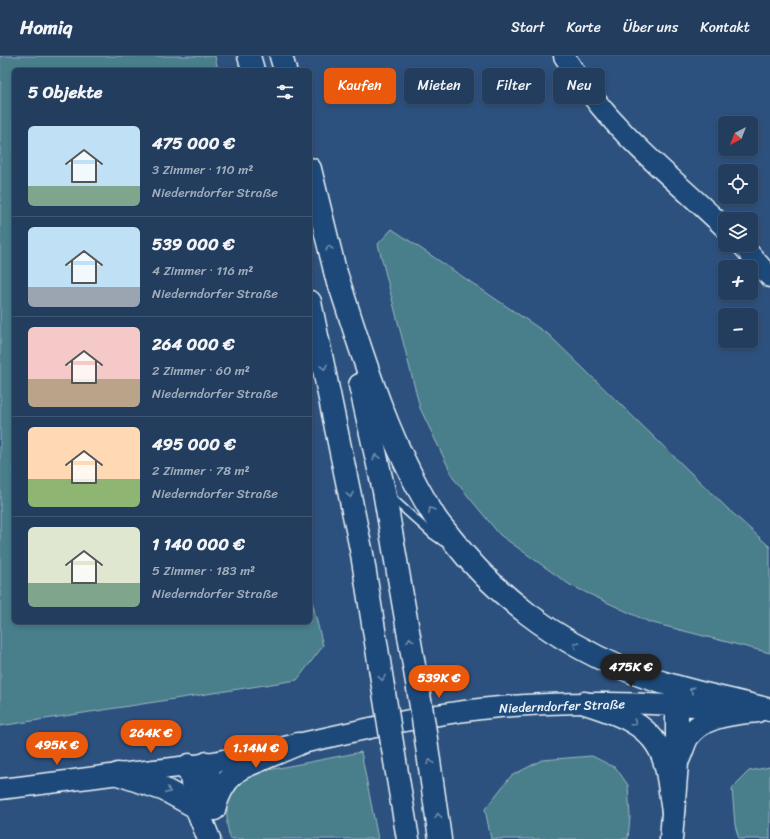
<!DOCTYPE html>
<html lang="de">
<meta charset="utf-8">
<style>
body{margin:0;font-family:Sriracha,sans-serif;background:#2e4867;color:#f1f3f6;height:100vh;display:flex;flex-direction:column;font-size:15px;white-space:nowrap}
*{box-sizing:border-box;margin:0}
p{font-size:13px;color:#a2aebc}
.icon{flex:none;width:22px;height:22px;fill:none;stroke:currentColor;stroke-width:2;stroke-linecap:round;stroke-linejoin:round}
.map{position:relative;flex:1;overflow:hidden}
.details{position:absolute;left:12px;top:12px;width:300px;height:556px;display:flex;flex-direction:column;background:#223d5e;border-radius:6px;box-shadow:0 2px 6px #0003,0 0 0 1px #3f5673}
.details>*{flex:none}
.banner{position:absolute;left:324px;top:12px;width:380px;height:36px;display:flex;gap:8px}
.needle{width:26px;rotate:222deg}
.fabs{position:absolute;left:718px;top:60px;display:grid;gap:8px}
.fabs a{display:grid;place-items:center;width:40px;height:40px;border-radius:6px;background:#223d5e;box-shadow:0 2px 6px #0003,0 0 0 1px #3f5673;font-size:20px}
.price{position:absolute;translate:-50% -34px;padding:0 9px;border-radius:14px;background:#ea580c;color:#fff;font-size:13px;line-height:26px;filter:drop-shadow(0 1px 2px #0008)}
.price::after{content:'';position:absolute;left:50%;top:24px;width:12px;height:9px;margin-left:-6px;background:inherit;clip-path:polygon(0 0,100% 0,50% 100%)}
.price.selected{background:#222;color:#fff}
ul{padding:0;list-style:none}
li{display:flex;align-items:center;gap:12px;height:100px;padding:0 16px}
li+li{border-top:1px solid #3f5673}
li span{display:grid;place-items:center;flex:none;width:112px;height:80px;border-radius:6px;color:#555}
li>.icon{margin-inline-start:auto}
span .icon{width:48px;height:48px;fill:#fffc;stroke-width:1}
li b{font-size:17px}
h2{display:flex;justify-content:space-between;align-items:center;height:48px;padding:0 16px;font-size:17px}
.tag{padding:0 14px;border-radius:6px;background:#223d5e;box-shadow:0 2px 6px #0003,0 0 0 1px #3f5673;font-size:14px;line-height:36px}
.tag.selected{background:#ea580c;color:#fff}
header{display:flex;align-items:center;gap:24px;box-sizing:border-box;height:56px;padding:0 20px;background:#223d5e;border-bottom:1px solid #3f5673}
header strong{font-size:19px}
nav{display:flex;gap:22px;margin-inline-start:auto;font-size:14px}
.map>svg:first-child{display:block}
</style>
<header>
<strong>Homiq</strong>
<nav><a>Start</a><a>Karte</a><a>Über uns</a><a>Kontakt</a></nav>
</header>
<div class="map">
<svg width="770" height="783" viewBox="0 0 770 783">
<rect width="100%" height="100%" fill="#2d517e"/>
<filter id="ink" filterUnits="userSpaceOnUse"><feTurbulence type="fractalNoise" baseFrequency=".025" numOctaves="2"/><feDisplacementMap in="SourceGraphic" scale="8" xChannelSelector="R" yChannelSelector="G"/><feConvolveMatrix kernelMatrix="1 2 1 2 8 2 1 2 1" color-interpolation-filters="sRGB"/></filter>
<g filter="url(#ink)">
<g fill="#4a7e8b" stroke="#99b8c2">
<polygon points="0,0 215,0 218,14 14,14 14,566 310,566 310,537 323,590 297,624 0,670"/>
<polygon points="392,173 549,279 727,452 770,491 770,597 649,566 570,529 500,479 454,423 420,352 378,188"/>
<polygon points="361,696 378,783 230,783 227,768 227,743 237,725 253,717"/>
<polygon points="592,700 616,712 628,729 630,761 628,783 491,783 485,753 511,720 542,704"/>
<polygon points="770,711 770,783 739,783 735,769 732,732 749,715"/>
</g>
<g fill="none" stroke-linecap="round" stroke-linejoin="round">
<g stroke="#e8f1f8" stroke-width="10">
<polyline id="lane" points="391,441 433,479 443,486"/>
</g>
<g stroke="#e8f1f8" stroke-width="23">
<g id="secondary">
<path d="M 564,0 C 575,17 587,34 600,50 C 636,94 684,132 725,172"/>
<polyline points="742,189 770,221"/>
<path d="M 0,733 C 40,729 79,723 119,718 C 149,714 179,712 208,707 C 299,690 388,664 480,653 C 566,643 653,647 739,653"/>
</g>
</g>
<g stroke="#e8f1f8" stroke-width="25">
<g id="highway">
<polyline points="249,0 253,14"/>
<polyline points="281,0 285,14"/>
<polyline points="310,113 338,227"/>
<path d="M 335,214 C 362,297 386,382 433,458 C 438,467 445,474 451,482 C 495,539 555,584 622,612 C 669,632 721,641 770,654"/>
<polyline points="310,246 362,498 387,656"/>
<polyline points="360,329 384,435 421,650"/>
<path d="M 585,647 C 617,657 653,668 664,704 C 669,718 670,740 673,755"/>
<polyline points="425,676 440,783"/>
<polyline points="392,687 408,783"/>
<path d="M 679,702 C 682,695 684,688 687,682 C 702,659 733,658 757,655"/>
<polyline points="207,707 214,753"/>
<polyline points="189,709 196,751 209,783"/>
<polyline points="118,718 165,734 196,751"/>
<path d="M 214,753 C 219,736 226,722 241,712 L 298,688"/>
<polyline points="671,783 677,707 677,649"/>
</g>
</g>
<use href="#lane" stroke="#1f4a7a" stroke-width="7"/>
<use href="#secondary" stroke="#1f4a7a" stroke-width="20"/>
<use href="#highway" stroke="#1f4a7a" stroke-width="22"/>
<g stroke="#e8f1f8" stroke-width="25" stroke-linecap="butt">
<g id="highway-bridge">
<polyline points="421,650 425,676"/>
<polyline points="387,656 392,687"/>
</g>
</g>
<use href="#highway-bridge" stroke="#1f4a7a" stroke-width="22"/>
</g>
<defs><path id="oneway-chevron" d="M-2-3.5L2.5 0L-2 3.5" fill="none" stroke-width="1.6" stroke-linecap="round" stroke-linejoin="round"/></defs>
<g stroke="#6f8dac">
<use href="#oneway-chevron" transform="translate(329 192) rotate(-104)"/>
<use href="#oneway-chevron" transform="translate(324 311) rotate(78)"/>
<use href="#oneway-chevron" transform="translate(376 401) rotate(-103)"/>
<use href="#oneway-chevron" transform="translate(350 439) rotate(79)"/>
<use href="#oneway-chevron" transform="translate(431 454) rotate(-120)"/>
<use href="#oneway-chevron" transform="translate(410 584) rotate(-100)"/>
<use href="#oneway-chevron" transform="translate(576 589) rotate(-148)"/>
<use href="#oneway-chevron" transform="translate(382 622) rotate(81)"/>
<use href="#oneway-chevron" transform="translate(692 634) rotate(-166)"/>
<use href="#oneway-chevron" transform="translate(634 667) rotate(35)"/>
<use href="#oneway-chevron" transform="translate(430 706) rotate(-99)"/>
<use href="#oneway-chevron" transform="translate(168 735) rotate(25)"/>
<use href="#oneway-chevron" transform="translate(438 760) rotate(-97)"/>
</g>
</g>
<g text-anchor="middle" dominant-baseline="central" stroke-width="3.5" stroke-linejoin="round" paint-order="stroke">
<g font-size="13" fill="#e8f1f8" stroke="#1f4a7a">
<text transform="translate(562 650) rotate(-2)">Niederndorfer Straße</text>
</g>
</g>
</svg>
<div class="fabs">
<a><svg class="needle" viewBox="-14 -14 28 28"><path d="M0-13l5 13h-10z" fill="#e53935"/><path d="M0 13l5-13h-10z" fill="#a2aebc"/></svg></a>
<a><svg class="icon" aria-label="locate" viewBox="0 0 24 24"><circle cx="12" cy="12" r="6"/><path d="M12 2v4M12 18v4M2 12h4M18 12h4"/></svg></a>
<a><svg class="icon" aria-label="layers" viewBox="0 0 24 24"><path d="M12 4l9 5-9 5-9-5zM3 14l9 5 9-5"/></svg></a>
<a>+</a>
<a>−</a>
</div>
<b class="price selected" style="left:631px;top:632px">475K €</b>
<b class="price" style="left:439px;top:643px">539K €</b>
<b class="price" style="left:151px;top:698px">264K €</b>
<b class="price" style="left:57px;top:710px">495K €</b>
<b class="price" style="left:256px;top:713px">1.14M €</b>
<div class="banner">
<a class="tag selected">Kaufen</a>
<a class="tag">Mieten</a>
<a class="tag">Filter</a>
<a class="tag">Neu</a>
</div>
<section class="details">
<h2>5 Objekte<svg class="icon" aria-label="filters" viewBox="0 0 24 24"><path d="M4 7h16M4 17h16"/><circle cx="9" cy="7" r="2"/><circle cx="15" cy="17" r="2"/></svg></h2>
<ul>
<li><span style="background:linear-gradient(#bfe0f5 75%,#7fa58c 0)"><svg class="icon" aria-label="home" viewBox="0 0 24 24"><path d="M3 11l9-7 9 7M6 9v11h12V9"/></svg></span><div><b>475 000 €</b><p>3 Zimmer · 110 m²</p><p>Niederndorfer Straße</p></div></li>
<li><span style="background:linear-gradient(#bfe0f5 75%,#9aa5b1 0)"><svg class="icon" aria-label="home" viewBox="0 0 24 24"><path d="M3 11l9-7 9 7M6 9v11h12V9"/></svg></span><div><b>539 000 €</b><p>4 Zimmer · 116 m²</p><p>Niederndorfer Straße</p></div></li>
<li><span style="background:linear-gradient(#f6c9c9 65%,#b9a48a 0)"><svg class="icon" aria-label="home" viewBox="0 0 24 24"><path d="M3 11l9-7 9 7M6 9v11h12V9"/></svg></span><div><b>264 000 €</b><p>2 Zimmer · 60 m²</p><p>Niederndorfer Straße</p></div></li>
<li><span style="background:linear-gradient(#ffd9b3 65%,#8fb573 0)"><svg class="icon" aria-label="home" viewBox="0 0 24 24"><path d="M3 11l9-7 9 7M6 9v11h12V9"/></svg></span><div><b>495 000 €</b><p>2 Zimmer · 78 m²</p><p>Niederndorfer Straße</p></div></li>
<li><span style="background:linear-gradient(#dfe7d0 70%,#7fa58c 0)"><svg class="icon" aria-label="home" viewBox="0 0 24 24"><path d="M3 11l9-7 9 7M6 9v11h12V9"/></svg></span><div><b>1 140 000 €</b><p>5 Zimmer · 183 m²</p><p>Niederndorfer Straße</p></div></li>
</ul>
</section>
</div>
